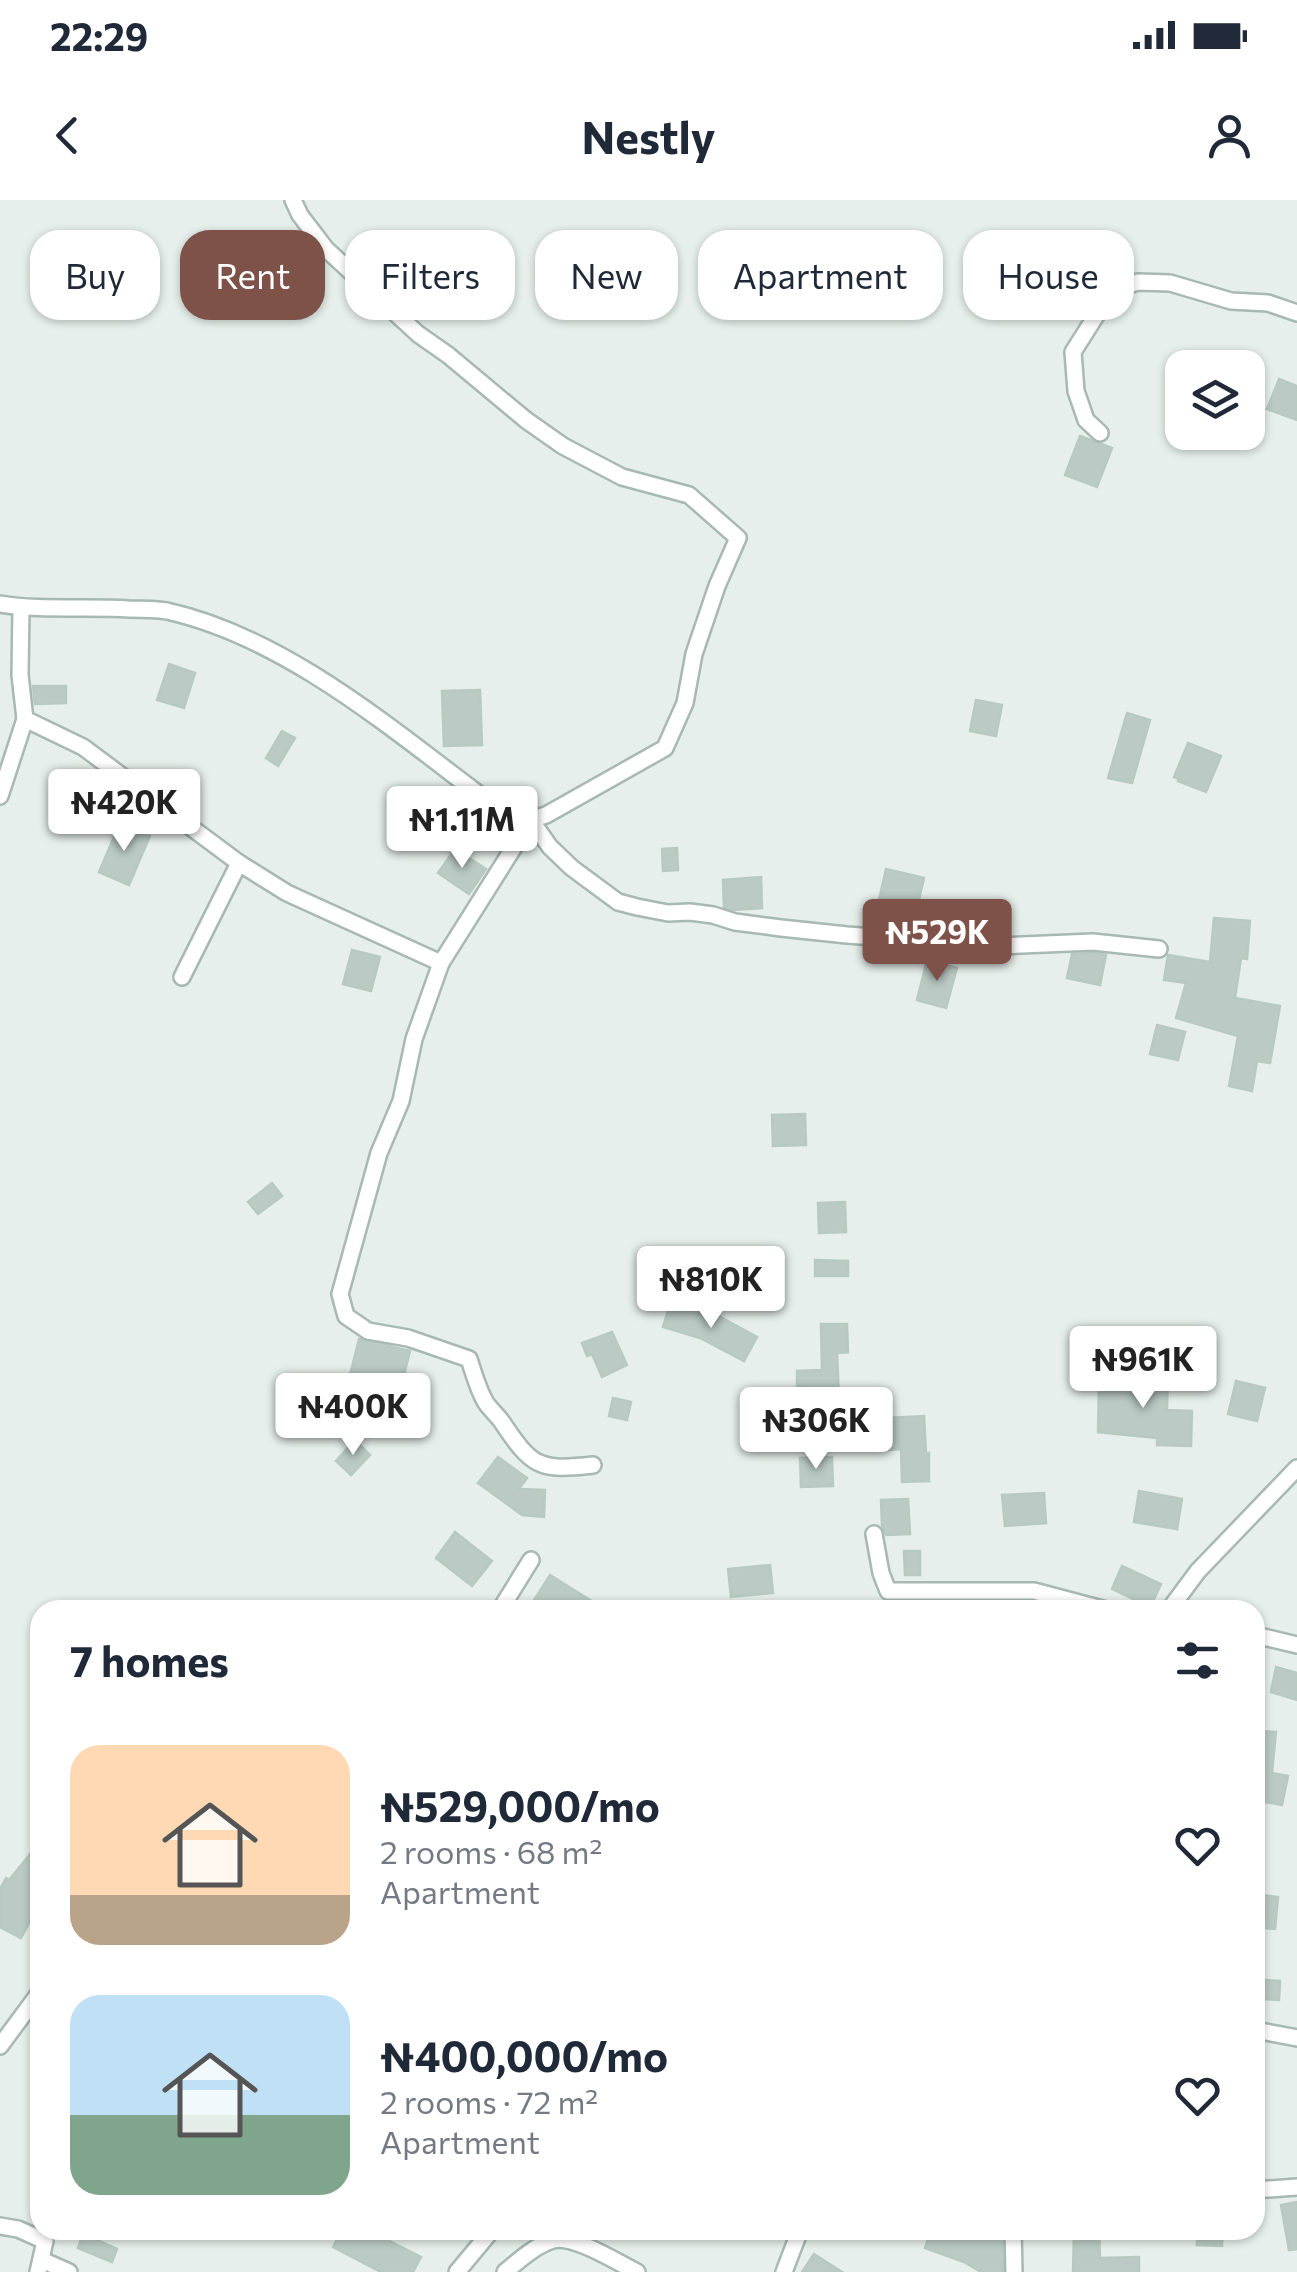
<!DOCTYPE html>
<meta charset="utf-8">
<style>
body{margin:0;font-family:Commissioner,sans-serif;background:#f2f2f3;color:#1f2937;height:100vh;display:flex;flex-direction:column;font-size:38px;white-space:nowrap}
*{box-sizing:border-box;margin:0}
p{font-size:32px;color:#747a83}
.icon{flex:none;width:55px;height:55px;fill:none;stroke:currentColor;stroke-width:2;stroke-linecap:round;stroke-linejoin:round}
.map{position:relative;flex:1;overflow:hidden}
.panel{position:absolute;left:30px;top:1400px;width:1235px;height:640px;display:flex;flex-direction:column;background:#fff;border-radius:30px;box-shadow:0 2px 8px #0004}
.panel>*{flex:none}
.top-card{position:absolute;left:30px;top:30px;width:1238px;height:90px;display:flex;gap:20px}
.fabs{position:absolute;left:1165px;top:150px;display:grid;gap:20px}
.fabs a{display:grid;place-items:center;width:100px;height:100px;border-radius:20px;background:#fff;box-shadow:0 2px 8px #0004;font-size:50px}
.price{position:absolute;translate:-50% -85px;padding:0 22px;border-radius:10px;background:#fff;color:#222;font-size:32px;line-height:65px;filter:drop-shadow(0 2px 5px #0008)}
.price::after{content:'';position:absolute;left:50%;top:60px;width:30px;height:22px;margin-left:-15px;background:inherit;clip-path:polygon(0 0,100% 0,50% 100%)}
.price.current{background:#7f5249;color:#fff}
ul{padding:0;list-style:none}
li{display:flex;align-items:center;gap:30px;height:250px;padding:0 40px}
li span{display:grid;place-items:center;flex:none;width:280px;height:200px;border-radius:30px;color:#555}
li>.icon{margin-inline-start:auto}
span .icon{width:120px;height:120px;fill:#fffc;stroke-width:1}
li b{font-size:42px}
h2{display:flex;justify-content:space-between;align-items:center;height:120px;padding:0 40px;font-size:42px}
.tag{padding:0 35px;border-radius:30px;background:#fff;box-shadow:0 2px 8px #0004;font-size:35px;line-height:90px}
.tag.current{background:#7f5249;color:#fff}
.status{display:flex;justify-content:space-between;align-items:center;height:70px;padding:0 50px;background:#fff;direction:ltr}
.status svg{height:28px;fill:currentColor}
header{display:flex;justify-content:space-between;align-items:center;height:130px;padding:0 40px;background:#fff;font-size:45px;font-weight:700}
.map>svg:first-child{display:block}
</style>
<div class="status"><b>22:29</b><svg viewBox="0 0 49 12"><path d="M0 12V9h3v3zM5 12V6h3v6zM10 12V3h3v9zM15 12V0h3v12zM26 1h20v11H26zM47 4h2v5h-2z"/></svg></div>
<header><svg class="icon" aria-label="back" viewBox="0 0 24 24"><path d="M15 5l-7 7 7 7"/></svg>Nestly<svg class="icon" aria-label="person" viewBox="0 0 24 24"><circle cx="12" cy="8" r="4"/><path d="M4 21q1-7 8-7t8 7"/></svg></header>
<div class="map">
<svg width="1297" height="2072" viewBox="0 0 1297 2072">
<rect width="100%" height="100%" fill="#e6efeb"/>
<g fill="#bbcac4" stroke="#b8c9c2" stroke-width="2.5">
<polygon points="1049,91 1064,99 1056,116 1041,108"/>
<polygon points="1279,179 1297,186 1297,220 1267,209"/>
<polygon points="1080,236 1112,248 1097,287 1065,275"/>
<polygon points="169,464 195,473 184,508 157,500"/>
<polygon points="33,486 66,486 66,503 35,504"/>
<polygon points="480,490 482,545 444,546 442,491"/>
<polygon points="976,500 1002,505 996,536 970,531"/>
<polygon points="1127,513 1150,520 1132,583 1108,578"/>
<polygon points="282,531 295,538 278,566 266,558"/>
<polygon points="1188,543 1221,556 1206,592 1178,581 1179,579 1174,577"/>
<polygon points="120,623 150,636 129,685 99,672"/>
<polygon points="677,648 678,670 663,671 662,649"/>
<polygon points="455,649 486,669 469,694 438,673"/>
<polygon points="886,669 924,678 917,708 879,700"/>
<polygon points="761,677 762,708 733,710 724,707 723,680"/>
<polygon points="1214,718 1250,721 1247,759 1241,758 1235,798 1280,806 1270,863 1257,861 1252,891 1229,886 1238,836 1176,818 1186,783 1164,780 1168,755 1210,762"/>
<polygon points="352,750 380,757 371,791 343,784"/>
<polygon points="1093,753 1106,755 1100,785 1067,778 1072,754"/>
<polygon points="927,760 957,768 946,808 917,800"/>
<polygon points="1157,825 1185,832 1178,860 1150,854"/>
<polygon points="805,914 806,945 773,946 772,915"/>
<polygon points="272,983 282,996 258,1014 248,1002"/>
<polygon points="845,1002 846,1032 819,1033 818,1003"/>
<polygon points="815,1060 848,1061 848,1076 815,1076"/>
<polygon points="670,1104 714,1117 715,1114 757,1137 744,1161 700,1138 663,1127"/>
<polygon points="821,1124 847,1124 848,1152 837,1153 839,1198 802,1198 802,1186 797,1186 797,1171 822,1170"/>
<polygon points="612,1132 627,1165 602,1177 592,1154 587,1156 582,1143"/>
<polygon points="359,1139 410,1151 401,1187 350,1175"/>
<polygon points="1151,1174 1168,1174 1167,1210 1192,1211 1191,1246 1157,1245 1157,1238 1098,1232 1099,1180 1118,1181 1119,1177 1151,1178"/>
<polygon points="1236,1181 1265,1188 1257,1221 1228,1214"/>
<polygon points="348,1184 366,1201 337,1233"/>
<polygon points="613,1198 631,1202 627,1220 609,1216"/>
<polygon points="924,1216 926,1254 929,1253 929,1281 902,1282 901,1249 889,1250 887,1218"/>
<polygon points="355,1240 370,1255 351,1275 336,1261"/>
<polygon points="498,1257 527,1278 519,1289 545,1290 544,1317 522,1315 478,1283"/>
<polygon points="832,1257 833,1286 801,1287 800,1258"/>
<polygon points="1139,1291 1182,1299 1177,1329 1134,1322"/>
<polygon points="1044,1293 1046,1323 1005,1326 1002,1295"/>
<polygon points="908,1299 910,1334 886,1335 882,1326 881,1300"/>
<polygon points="455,1332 492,1361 472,1386 436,1358"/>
<polygon points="904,1351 920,1351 920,1375 905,1375"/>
<polygon points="770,1365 773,1393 731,1397 728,1369"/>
<polygon points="1122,1366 1161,1384 1150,1407 1112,1389"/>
<polygon points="550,1375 606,1410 528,1410"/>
<polygon points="1276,1467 1297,1473 1297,1500 1271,1492"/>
<polygon points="1262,1531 1276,1532 1272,1573 1288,1576 1282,1605 1255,1600"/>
<polygon points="40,1642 40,1703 21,1738 0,1727 0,1689 6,1678 9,1680"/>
<polygon points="1255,1694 1278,1697 1275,1729 1255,1727"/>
<polygon points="1262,1780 1280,1781 1279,1800 1261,1799"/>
<polygon points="1297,2002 1297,2049 1289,2050 1281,2005"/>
<polygon points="342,2030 368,2030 421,2057 413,2072 381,2072 333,2047"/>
<polygon points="931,2030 1002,2034 1003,2072 981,2072 964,2062 925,2048"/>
<polygon points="1074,2030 1099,2030 1100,2058 1139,2057 1139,2072 1073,2072"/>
<polygon points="1197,2030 1223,2030 1222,2046 1197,2045"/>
<polygon points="83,2034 117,2049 112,2062 78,2048"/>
<polygon points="814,2054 842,2072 802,2072"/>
</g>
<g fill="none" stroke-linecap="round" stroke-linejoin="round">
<g stroke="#a8b8b2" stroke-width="20">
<g id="street">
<polyline points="1100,233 1086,220 1076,191 1073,152 1099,111 1125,86 1138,82 1170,83 1231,101 1268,103 1297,113"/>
<path d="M 0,404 C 42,411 86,406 129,409 C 142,409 155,409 167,411 C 292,439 403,539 504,613 C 520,620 530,620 546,615 L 665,548 L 685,503 L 694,454 L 717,386 L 738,338 L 689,295 L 622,277 L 563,246 L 526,220 L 448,155 L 418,134 L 326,49 L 300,15 L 293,0"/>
<polyline points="21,408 20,475 25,519 83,547 239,663 287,693 441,763"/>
<polyline points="0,596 25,519"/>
<polyline points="182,777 239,663"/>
<path d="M 593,1265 C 539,1271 532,1267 502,1222 C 497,1215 491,1210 486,1203 C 478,1190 474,1174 469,1159 L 408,1138 L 368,1131 L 346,1116 L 340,1094 L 379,953 L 401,901 L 414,839 L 441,763 L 531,620 L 550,647 L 572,668 L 618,702 L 637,707 L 668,713 L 690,712 L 713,715 L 735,722 L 781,728 L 847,735 L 1000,746 L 1093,742 L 1159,749"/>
<polyline points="874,1334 881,1373 888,1391 1034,1391 1106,1410"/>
<polyline points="500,1410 531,1360"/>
<polyline points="1169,1410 1198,1371 1297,1268"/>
<polyline points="1255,1435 1297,1445"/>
<polyline points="1255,1830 1297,1838"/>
<polyline points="0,1846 40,1792"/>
<polyline points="1255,1990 1297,1987"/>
<polyline points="0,2026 18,2029 45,2041 38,2072"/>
<polyline points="1013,2030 1014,2072"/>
<polyline points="42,2060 69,2072"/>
<polyline points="457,2072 492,2030"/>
<path d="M 505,2072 C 518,2061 536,2045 553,2040 C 573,2034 618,2063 637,2072"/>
<polyline points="784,2072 800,2030"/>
</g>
</g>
<use href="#street" stroke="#fff" stroke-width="15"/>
</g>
</svg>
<div class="fabs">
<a><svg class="icon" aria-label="layers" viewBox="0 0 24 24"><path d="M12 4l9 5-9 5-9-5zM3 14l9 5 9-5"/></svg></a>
</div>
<b class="price" style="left:124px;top:654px">₦420K</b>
<b class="price" style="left:462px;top:671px">₦1.11M</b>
<b class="price current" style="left:937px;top:784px">₦529K</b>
<b class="price" style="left:711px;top:1131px">₦810K</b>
<b class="price" style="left:1143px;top:1211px">₦961K</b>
<b class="price" style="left:353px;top:1258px">₦400K</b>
<b class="price" style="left:816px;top:1272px">₦306K</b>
<div class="top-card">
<a class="tag">Buy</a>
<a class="tag current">Rent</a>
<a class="tag">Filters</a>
<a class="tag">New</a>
<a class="tag">Apartment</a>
<a class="tag">House</a>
</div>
<section class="panel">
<h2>7 homes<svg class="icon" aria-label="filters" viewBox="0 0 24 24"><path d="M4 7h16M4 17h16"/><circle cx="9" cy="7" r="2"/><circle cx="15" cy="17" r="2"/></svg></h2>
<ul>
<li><span style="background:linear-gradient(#ffd9b3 75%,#b9a48a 0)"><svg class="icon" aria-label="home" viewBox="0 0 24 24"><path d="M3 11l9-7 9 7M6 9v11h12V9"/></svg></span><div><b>₦529,000/mo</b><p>2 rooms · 68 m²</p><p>Apartment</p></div><svg class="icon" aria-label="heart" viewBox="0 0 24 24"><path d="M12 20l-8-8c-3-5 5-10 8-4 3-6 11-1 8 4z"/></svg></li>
<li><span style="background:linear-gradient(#bfe0f5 60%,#7fa58c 0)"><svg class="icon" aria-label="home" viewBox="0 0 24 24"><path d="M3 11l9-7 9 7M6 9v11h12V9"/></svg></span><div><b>₦400,000/mo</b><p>2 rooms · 72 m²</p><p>Apartment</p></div><svg class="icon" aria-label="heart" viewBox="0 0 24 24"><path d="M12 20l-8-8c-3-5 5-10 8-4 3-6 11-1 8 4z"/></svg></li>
</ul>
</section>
</div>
